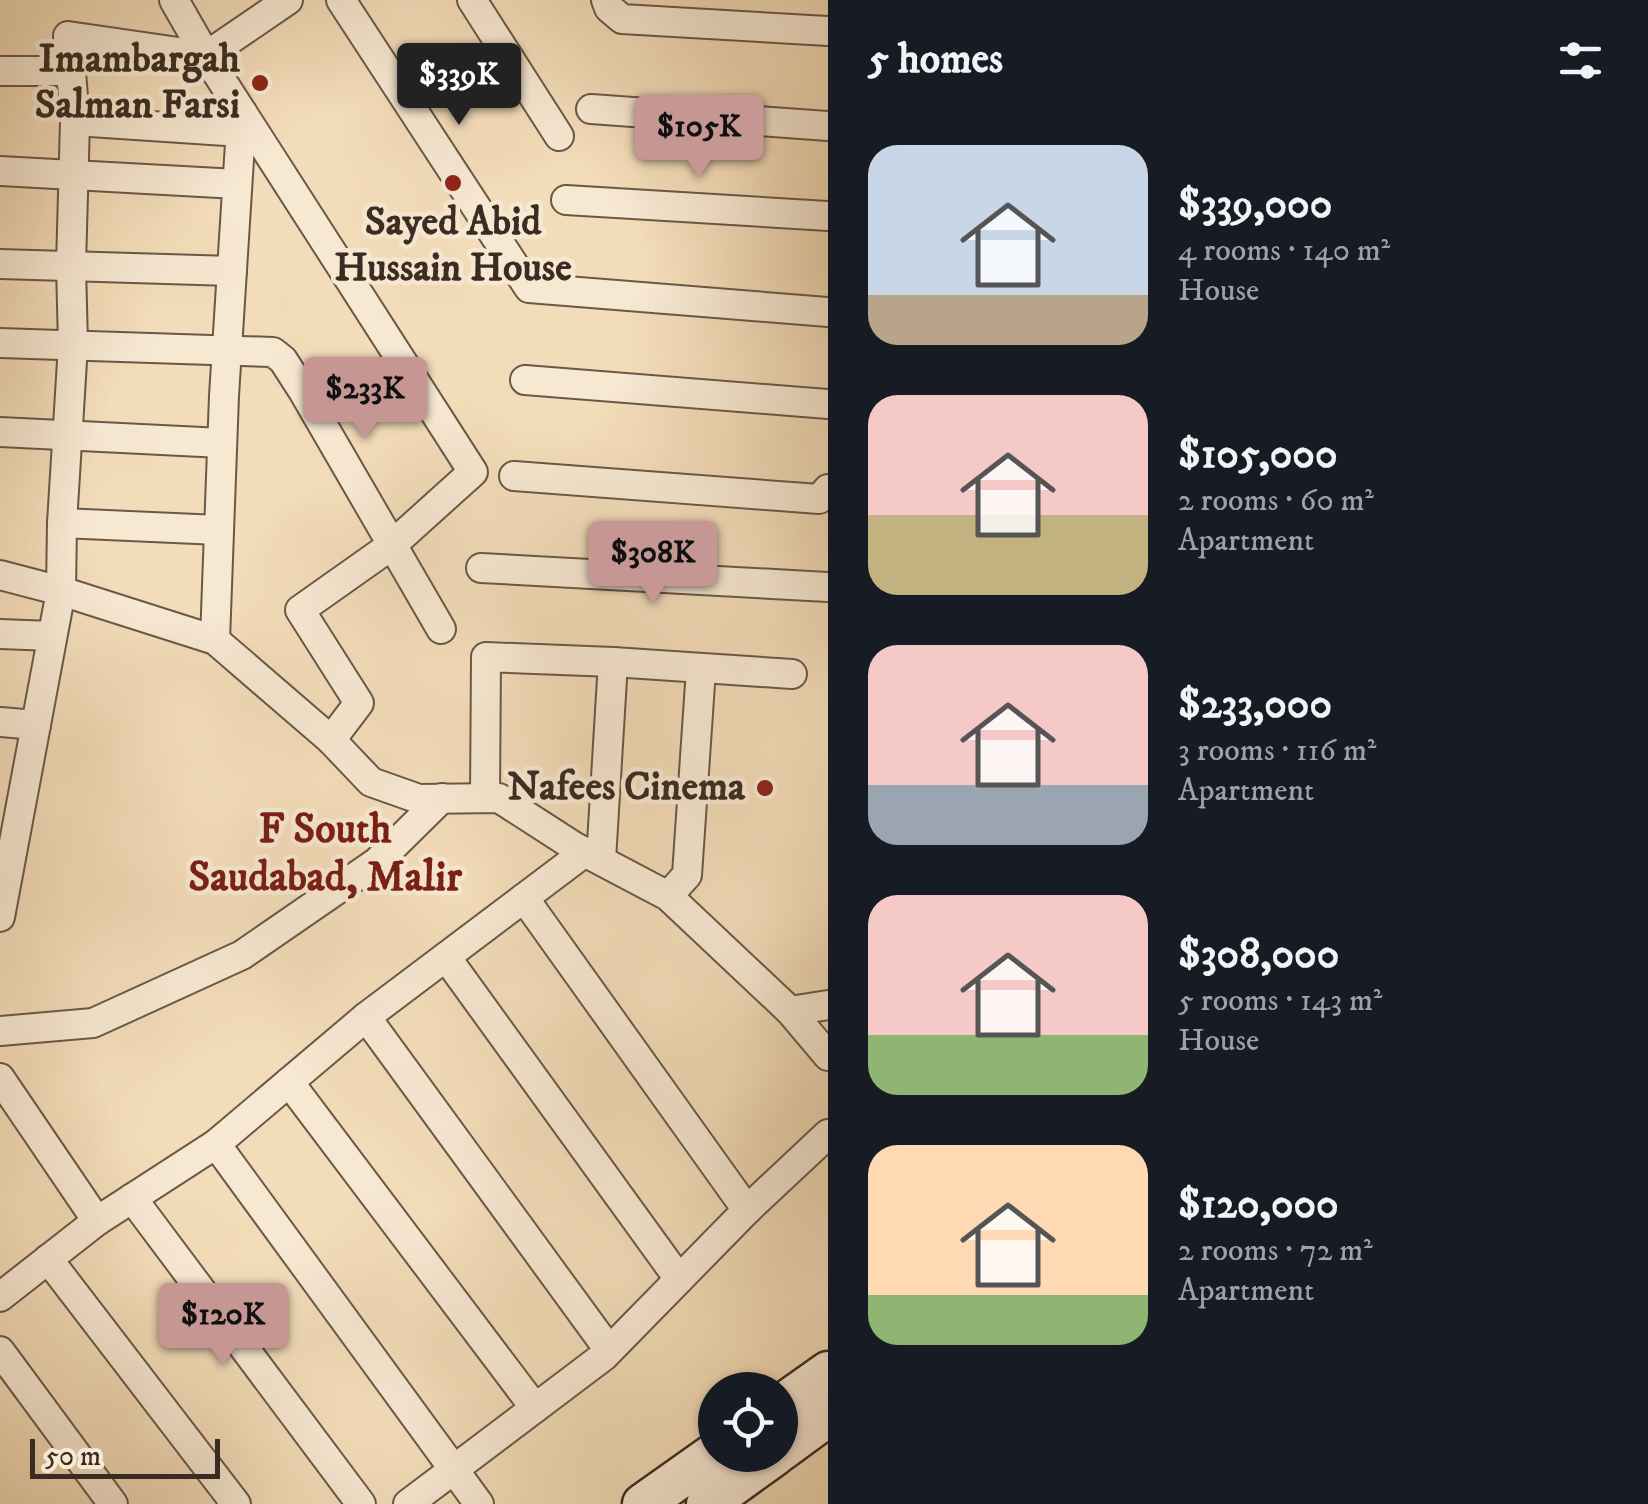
<!DOCTYPE html>
<meta charset="utf-8">
<style>
body{margin:0;font-family:"IM FELL DW Pica",serif;background:#242831;color:#f1f3f6;height:100vh;display:flex;flex-direction:column;font-size:38px;white-space:nowrap}
*{box-sizing:border-box;margin:0}
p{font-size:32px;color:#9ea1a6}
.icon{flex:none;width:55px;height:55px;fill:none;stroke:currentColor;stroke-width:2;stroke-linecap:round;stroke-linejoin:round}
.map{position:relative;flex:1;overflow:hidden}
.details{display:flex;flex-direction:column;background:#171b24;width:820px}
.details>*{flex:none}
.tools{position:absolute;left:698px;top:1372px;display:grid;gap:20px}
.tools a{display:grid;place-items:center;width:100px;height:100px;border-radius:50%;background:#171b24;box-shadow:0 2px 8px #0004;font-size:50px}
.scale{position:absolute;left:30px;bottom:25px;width:190px;box-sizing:border-box;padding-left:10px;border:5px solid #3b2c23;border-top:0;font-size:28px;line-height:35px;white-space:nowrap;color:#3b2c23;-webkit-text-stroke:8px #f7e8d2;paint-order:stroke}
.price{position:absolute;translate:-50% -85px;padding:0 22px;border-radius:10px;background:#c59692;color:#111;font-size:32px;line-height:65px;filter:drop-shadow(0 2px 5px #0008)}
.price::after{content:'';position:absolute;left:50%;top:60px;width:30px;height:22px;margin-left:-15px;background:inherit;clip-path:polygon(0 0,100% 0,50% 100%)}
.price.active{background:#222;color:#fff}
ul{padding:0;list-style:none}
li{display:flex;align-items:center;gap:30px;height:250px;padding:0 40px}
li span{display:grid;place-items:center;flex:none;width:280px;height:200px;border-radius:30px;color:#555}
li>.icon{margin-inline-start:auto}
span .icon{width:120px;height:120px;fill:#fffc;stroke-width:1}
li b{font-size:42px}
h2{display:flex;justify-content:space-between;align-items:center;height:120px;padding:0 40px;font-size:42px}
main{display:flex;flex:1;min-height:0}
.map>svg:first-child{display:block}
</style>
<main>
<div class="map">
<svg width="828" height="1504" viewBox="0 0 828 1504">
<rect width="100%" height="100%" fill="#f3dcb9"/>
<filter id="stains"><feTurbulence type="fractalNoise" baseFrequency=".002" numOctaves="4"/><feColorMatrix values="0 0 0 0 .2 0 0 0 0 .09 0 0 0 0 .02 0 0 0 .5 -.17"/></filter>
<radialGradient id="worn" r=".72"><stop offset=".6" stop-color="#630" stop-opacity="0"/><stop offset="1" stop-color="#630" stop-opacity=".3"/></radialGradient>
<g fill="none" stroke-linecap="round" stroke-linejoin="round">
<g stroke="#695848" stroke-width="32">
<g id="minor">
<polyline points="174,0 206,56 473,472 392,545 300,610 359,703 331,740"/>
<polyline points="341,0 529,288 828,312"/>
<polyline points="472,0 559,136"/>
<polyline points="606,0 609,8 622,19 828,31"/>
<polyline points="0,71 71,71"/>
<polyline points="591,109 828,126"/>
<polyline points="75,121 241,132"/>
<polyline points="0,171 237,184"/>
<polyline points="566,200 828,216"/>
<polyline points="0,264 232,271"/>
<polyline points="0,343 273,352 283,360 303,391 441,629"/>
<polyline points="525,380 828,404"/>
<polyline points="0,432 222,443"/>
<polyline points="514,476 819,499 828,489"/>
<polyline points="62,523 219,530"/>
<polyline points="481,568 828,587"/>
<polyline points="0,575 61,591 215,640 331,740 371,782 419,799 499,798 575,847 668,896 790,1011 828,1056"/>
<polyline points="0,634 52,636"/>
<polyline points="215,640 224,396 242,112"/>
<polyline points="0,722 36,725"/>
<polyline points="485,798 486,657 613,662 792,674"/>
<polyline points="601,860 613,662"/>
<polyline points="668,896 687,875 701,669"/>
<polyline points="524,898 747,1210"/>
<polyline points="0,917 61,591 62,523 73,345 71,266 75,121 68,36 206,56 288,0"/>
<polyline points="446,957 679,1279"/>
<polyline points="790,1011 828,1005"/>
<polyline points="366,1017 609,1350"/>
<polyline points="0,1031 93,1023 242,955 377,862 442,798"/>
<polyline points="0,1078 97,1221"/>
<polyline points="289,1082 535,1408"/>
<polyline points="216,1144 479,1504"/>
<polyline points="132,1198 361,1504"/>
<polyline points="48,1259 236,1504"/>
<polyline points="0,1297 97,1221 216,1144 366,1017 585,852"/>
<polyline points="0,1351 113,1504"/>
<polyline points="408,1504 604,1356 747,1210 828,1134"/>
</g>
</g>
<g stroke="#3b2c23" stroke-width="45">
<g id="secondary">
<polyline points="780,1406 828,1372"/>
<polyline points="780,1451 828,1416"/>
<polyline points="643,1504 715,1453"/>
<polyline points="707,1504 775,1455"/>
</g>
</g>
<use href="#minor" stroke="#f7e8d2" stroke-width="28"/>
<use href="#secondary" stroke="#f7e8d2" stroke-width="40"/>
</g>
<g fill="#8f2418" stroke="#f7e8d2" stroke-width="4">
<circle cx="260" cy="83" r="10"/>
<circle cx="453" cy="183" r="10"/>
<circle cx="765" cy="788" r="10"/>
</g>
<g text-anchor="middle" dominant-baseline="central" stroke-width="9" stroke-linejoin="round" paint-order="stroke">
<g font-size="40" font-weight="bold" fill="#3b2c23" stroke="#f7e8d2" text-anchor="end">
<text x="240" y="60">Imambargah<tspan x="240" dy="46">Salman Farsi</tspan></text>
<text x="453" y="223" text-anchor="middle">Sayed Abid<tspan x="453" dy="46">Hussain House</tspan></text>
<text x="745" y="788">Nafees Cinema</text>
</g>
<g font-size="42" font-weight="bold" fill="#7a1f14" stroke="#f7e8d2">
<text x="325" y="830">F South<tspan x="325" dy="48">Saudabad, Malir</tspan></text>
</g>
</g>
<rect width="100%" height="100%" filter="url(#stains)"/>
<rect width="100%" height="100%" fill="url(#worn)"/>
</svg>
<div class="tools">
<a><svg class="icon" aria-label="locate" viewBox="0 0 24 24"><circle cx="12" cy="12" r="6"/><path d="M12 2v4M12 18v4M2 12h4M18 12h4"/></svg></a>
</div>
<div class="scale">50 m</div>
<b class="price active" style="left:459px;top:128px">$339K</b>
<b class="price" style="left:699px;top:180px">$105K</b>
<b class="price" style="left:365px;top:442px">$233K</b>
<b class="price" style="left:653px;top:606px">$308K</b>
<b class="price" style="left:223px;top:1368px">$120K</b>
</div>
<section class="details">
<h2>5 homes<svg class="icon" aria-label="filters" viewBox="0 0 24 24"><path d="M4 7h16M4 17h16"/><circle cx="9" cy="7" r="2"/><circle cx="15" cy="17" r="2"/></svg></h2>
<ul>
<li><span style="background:linear-gradient(#c9d6e8 75%,#b9a48a 0)"><svg class="icon" aria-label="home" viewBox="0 0 24 24"><path d="M3 11l9-7 9 7M6 9v11h12V9"/></svg></span><div><b>$339,000</b><p>4 rooms · 140 m²</p><p>House</p></div></li>
<li><span style="background:linear-gradient(#f6c9c9 60%,#c2b280 0)"><svg class="icon" aria-label="home" viewBox="0 0 24 24"><path d="M3 11l9-7 9 7M6 9v11h12V9"/></svg></span><div><b>$105,000</b><p>2 rooms · 60 m²</p><p>Apartment</p></div></li>
<li><span style="background:linear-gradient(#f6c9c9 70%,#9aa5b1 0)"><svg class="icon" aria-label="home" viewBox="0 0 24 24"><path d="M3 11l9-7 9 7M6 9v11h12V9"/></svg></span><div><b>$233,000</b><p>3 rooms · 116 m²</p><p>Apartment</p></div></li>
<li><span style="background:linear-gradient(#f6c9c9 70%,#8fb573 0)"><svg class="icon" aria-label="home" viewBox="0 0 24 24"><path d="M3 11l9-7 9 7M6 9v11h12V9"/></svg></span><div><b>$308,000</b><p>5 rooms · 143 m²</p><p>House</p></div></li>
<li><span style="background:linear-gradient(#ffd9b3 75%,#8fb573 0)"><svg class="icon" aria-label="home" viewBox="0 0 24 24"><path d="M3 11l9-7 9 7M6 9v11h12V9"/></svg></span><div><b>$120,000</b><p>2 rooms · 72 m²</p><p>Apartment</p></div></li>
</ul>
</section>
</main>
